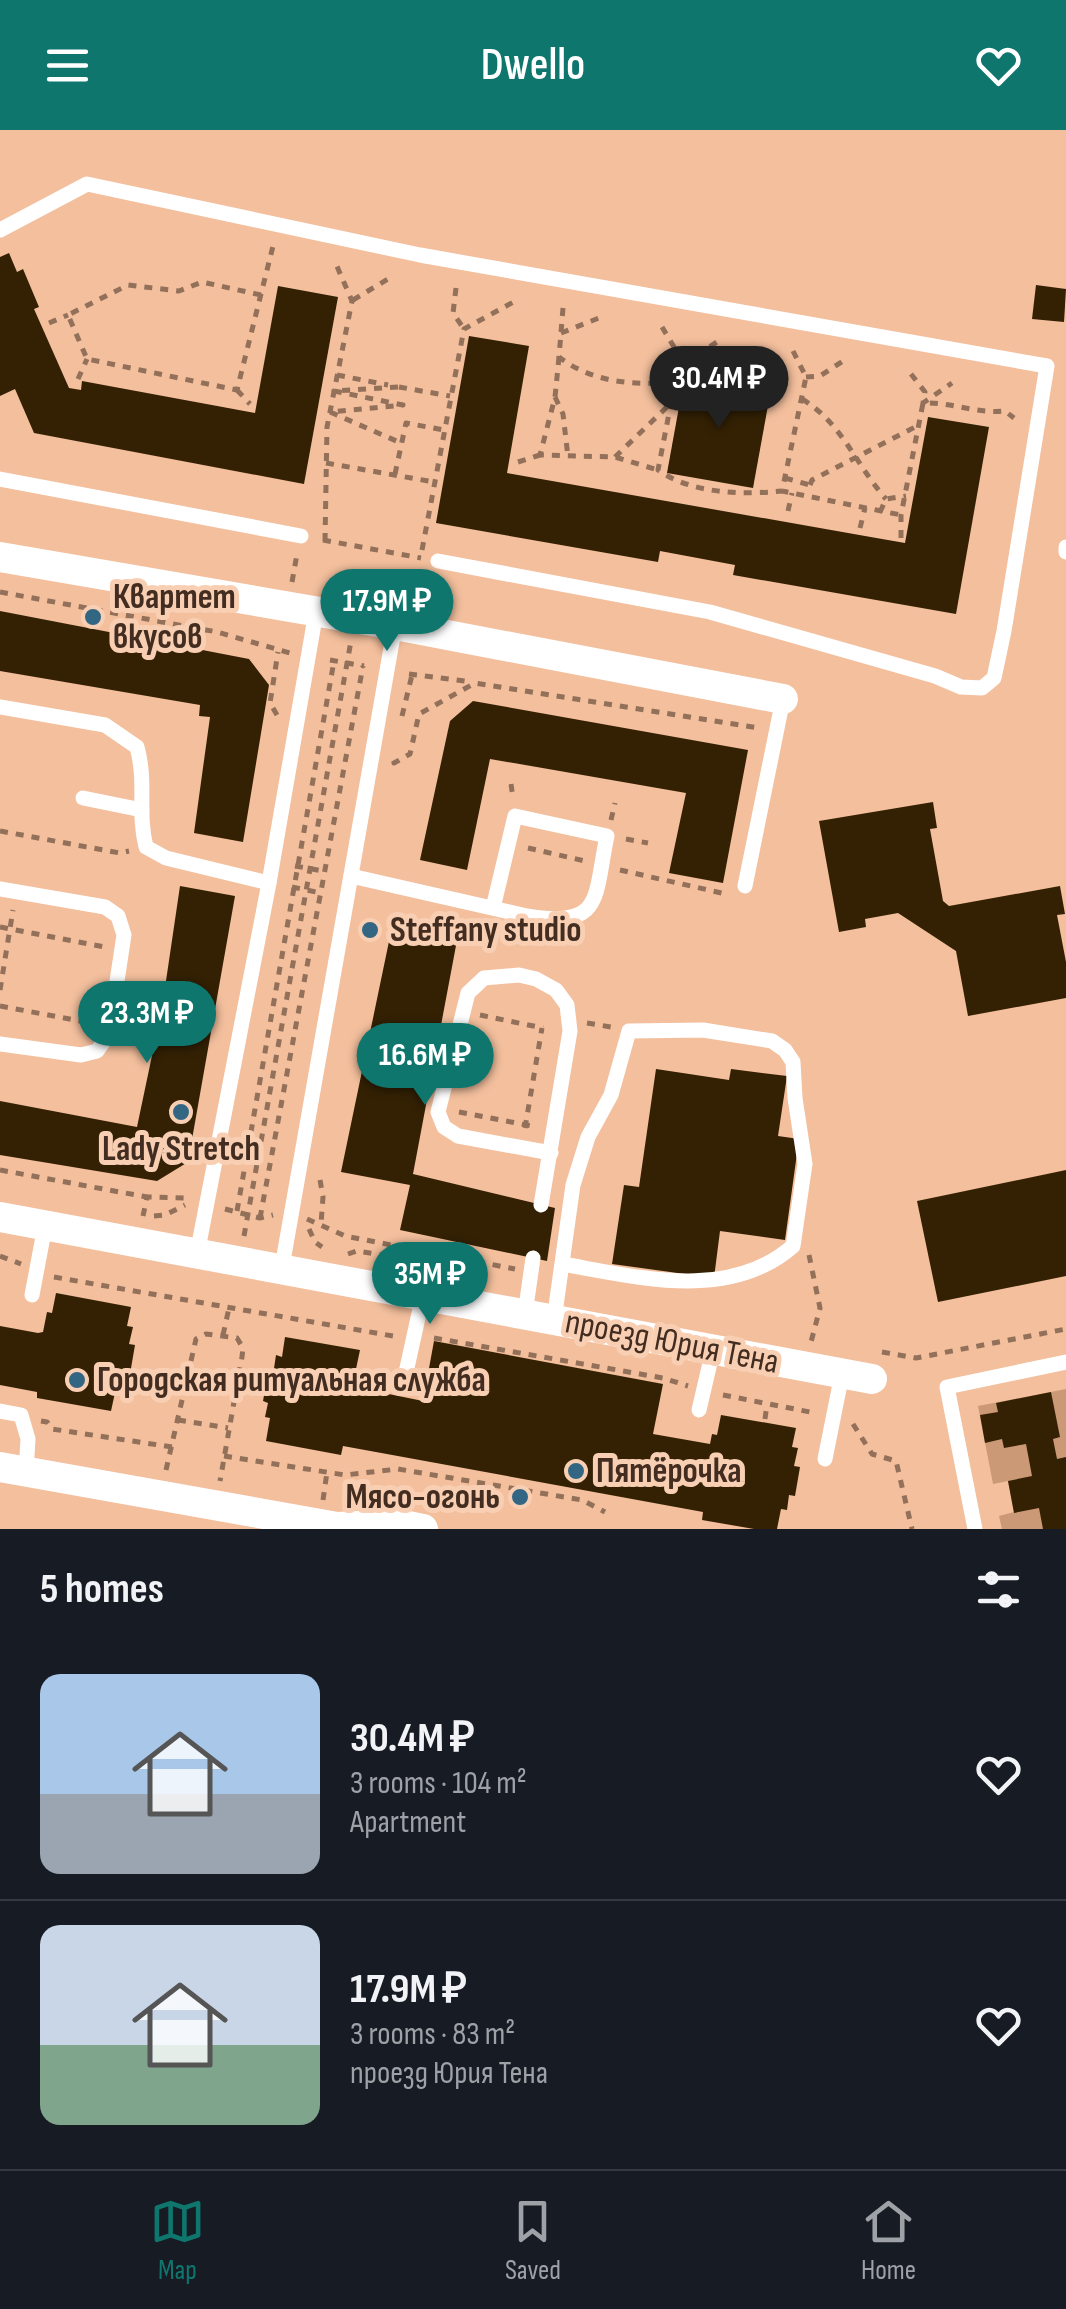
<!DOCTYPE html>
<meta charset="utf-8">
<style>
body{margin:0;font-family:"Sofia Sans Condensed",sans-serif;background:#242831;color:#f1f3f6;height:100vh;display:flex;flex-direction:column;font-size:38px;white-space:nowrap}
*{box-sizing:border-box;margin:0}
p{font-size:32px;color:#9ea1a6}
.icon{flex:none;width:55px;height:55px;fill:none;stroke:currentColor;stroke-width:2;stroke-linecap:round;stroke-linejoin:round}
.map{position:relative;height:1399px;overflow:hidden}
.details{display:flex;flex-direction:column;background:#171b24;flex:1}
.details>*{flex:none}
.price{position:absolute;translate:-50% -85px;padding:0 22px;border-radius:35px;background:#0f766e;color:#fff;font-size:32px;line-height:65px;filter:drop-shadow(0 2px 5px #0008)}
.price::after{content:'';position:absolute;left:50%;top:60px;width:30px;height:22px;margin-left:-15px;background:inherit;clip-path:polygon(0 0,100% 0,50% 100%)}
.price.on{background:#222;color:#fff}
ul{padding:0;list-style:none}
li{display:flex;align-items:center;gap:30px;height:250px;padding:0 40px}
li+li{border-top:2px solid #363941}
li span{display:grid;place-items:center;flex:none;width:280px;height:200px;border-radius:20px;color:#555}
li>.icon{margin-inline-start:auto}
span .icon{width:120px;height:120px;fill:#fffc;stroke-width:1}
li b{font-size:42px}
h2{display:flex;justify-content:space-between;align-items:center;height:120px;padding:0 40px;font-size:42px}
header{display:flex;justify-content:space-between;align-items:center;height:130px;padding:0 40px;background:#0f766e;color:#fff;font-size:45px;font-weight:600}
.menu{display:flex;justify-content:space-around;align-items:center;height:140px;border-top:2px solid #363941;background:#171b24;font-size:28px;color:#9ea1a6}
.menu a{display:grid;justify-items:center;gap:5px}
.menu .on{color:#0f766e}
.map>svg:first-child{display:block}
</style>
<header><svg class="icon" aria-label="menu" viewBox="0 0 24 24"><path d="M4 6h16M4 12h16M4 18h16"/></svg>Dwello<svg class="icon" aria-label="heart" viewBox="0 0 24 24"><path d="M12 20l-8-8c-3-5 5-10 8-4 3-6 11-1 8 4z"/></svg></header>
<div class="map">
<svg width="1066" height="1399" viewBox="0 0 1066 1399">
<rect width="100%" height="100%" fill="#f3bf9d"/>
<polygon fill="#cc9976" points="1066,1259 1066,1399 1002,1399 999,1386 1014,1382 1008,1351 993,1354 978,1276"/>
<g fill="#342104">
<polygon points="9,123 17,142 23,139 39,177 34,179 69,258 81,260 82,251 255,283 278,156 338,167 304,354 34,303 15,259 0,266 0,127"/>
<polygon points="1036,155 1066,159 1064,192 1032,189"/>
<polygon points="469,206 529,216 507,343 865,406 905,413 928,287 989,297 956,484 733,445 735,435 660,421 658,432 436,393"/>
<polygon points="685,244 771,259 753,358 667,343"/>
<polygon points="0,481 249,529 269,555 243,712 194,703 210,587 199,586 200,575 0,541"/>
<polygon points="473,571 748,620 723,753 669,743 686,663 490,629 467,740 420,730 450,591"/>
<polygon points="933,672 937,698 930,699 943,771 949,776 1060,756 1065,784 1057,785 1066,832 1066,868 968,886 956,821 898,783 865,789 866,797 839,802 819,691"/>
<polygon points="180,756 235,766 188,1032 157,1051 0,1025 0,971 137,997 162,878"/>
<polygon points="392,797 458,805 413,1044 555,1078 547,1131 400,1100 410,1055 341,1042"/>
<polygon points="656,939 729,950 731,939 787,946 778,1006 799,1009 785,1110 720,1101 714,1148 612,1134 624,1055 639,1057"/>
<polygon points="1066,1040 1066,1146 938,1172 917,1071"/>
<polygon points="56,1163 131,1177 127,1196 133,1197 129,1214 135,1215 130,1244 124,1243 121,1259 116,1258 111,1281 37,1268 37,1262 0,1255 0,1196 38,1203 43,1202 47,1182 52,1183"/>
<polygon points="285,1207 360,1220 356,1239 362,1240 359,1258 423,1271 434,1211 663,1254 653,1304 710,1314 712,1304 717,1305 721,1285 796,1298 792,1317 798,1318 794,1336 800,1337 795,1366 789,1365 787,1380 781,1379 777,1399 754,1399 702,1390 703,1382 343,1316 341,1325 266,1311 270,1288 265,1287 268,1273 263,1271 268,1244 273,1245 276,1225 282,1227"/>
<polygon points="1051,1262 1060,1307 1053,1309 1057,1329 1066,1327 1066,1399 1043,1399 1039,1378 1014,1383 1008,1351 1032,1346 1026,1314 1004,1318 1002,1309 985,1313 980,1285 998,1282 996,1273"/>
</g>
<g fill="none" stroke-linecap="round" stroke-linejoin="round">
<g stroke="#937059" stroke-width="5" stroke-dasharray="8 8" stroke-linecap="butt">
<polyline points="456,158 453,183 464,199"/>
<polyline points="261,165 202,152 179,161 128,155 68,185 87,229 237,260 274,112"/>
<polyline points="353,170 393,146"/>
<path d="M 563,178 L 559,227 C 591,252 636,257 676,251"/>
<polyline points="49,193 68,185"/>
<path d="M 662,197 L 680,227 L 658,340 C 692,364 742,365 782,361"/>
<polyline points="561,203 604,186"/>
<polyline points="793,221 806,247 782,361 901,385"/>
<polyline points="559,227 555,267 540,325 615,327 658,340"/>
<polyline points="681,227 694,227 723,208"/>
<polyline points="911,244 925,262 923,273 952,253"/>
<polyline points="337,245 388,255"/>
<polyline points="806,247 820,246 843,231"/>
<polyline points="78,249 87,229"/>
<polyline points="398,257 334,261 403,275 330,282 401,313"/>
<polyline points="399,257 450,266"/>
<polyline points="237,260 250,274"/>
<polyline points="555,267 563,284 568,327"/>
<path d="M 802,269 C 842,293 856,335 886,369"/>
<polyline points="615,327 670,274"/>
<polyline points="518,332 540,325"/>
<polyline points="326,333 434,352"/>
<polyline points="395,344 406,293 444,300"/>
<polyline points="785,348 810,355"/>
<polyline points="810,355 812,350 919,295"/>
<polyline points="788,381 792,363"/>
<polyline points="880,382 886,369 906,366"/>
<polyline points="860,398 865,378"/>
<path d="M 901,408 L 901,385 L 923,273 C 952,272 977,284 1005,281 L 1014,288"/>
<polyline points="323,410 421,428"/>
<polyline points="325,411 327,297 352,171 336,134"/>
<polyline points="422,420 464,199 519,169"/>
<polyline points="292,452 297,424"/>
<polyline points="0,462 217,502 290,523"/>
<polyline points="330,530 364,536"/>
<polyline points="409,544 472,552"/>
<polyline points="277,585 270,573 278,522"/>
<polyline points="402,586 412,545"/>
<polyline points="394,631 394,633 410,624 419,584 475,553 759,598"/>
<polyline points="511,654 513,668"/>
<polyline points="611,690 615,673"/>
<polyline points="0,701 120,723 129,721"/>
<polyline points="626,709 648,713"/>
<polyline points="528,718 585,731"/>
<polyline points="295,736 323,741"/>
<polyline points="620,740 726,764"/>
<polyline points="292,757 321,763"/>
<polyline points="0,797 105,817"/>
<polyline points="0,860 13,780"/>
<polyline points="0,876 91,893"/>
<polyline points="480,885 543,898"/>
<polyline points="587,893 611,897"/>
<polyline points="459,982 537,997"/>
<polyline points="525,998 542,898"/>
<polyline points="0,1040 147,1067"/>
<polyline points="320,1050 323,1067 321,1094"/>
<polyline points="225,1079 260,1088 273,1085"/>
<polyline points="237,1081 334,531"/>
<polyline points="143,1086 147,1067 187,1068"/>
<polyline points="154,1086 165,1085 185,1075"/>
<polyline points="260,1088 363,536"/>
<polyline points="307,1089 345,1106 515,1139"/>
<polyline points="309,1099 315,1112 322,1117"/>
<polyline points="244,1106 351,511"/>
<polyline points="348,1124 357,1121 437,1134 440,1125"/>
<polyline points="809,1125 820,1178 811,1212"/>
<polyline points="0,1126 21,1134"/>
<polyline points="54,1147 393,1206"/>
<polyline points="223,1205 229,1178"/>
<polyline points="434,1208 663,1248 688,1256"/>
<polyline points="882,1222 916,1228 1066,1199"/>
<polyline points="188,1246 237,1254"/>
<polyline points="723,1265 815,1283"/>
<polyline points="765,1289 767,1274"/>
<polyline points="178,1290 228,1298"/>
<polyline points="41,1291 47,1292 52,1299 172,1317"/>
<polyline points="853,1294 872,1324 896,1331 912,1399"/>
<polyline points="224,1326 345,1345 398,1339 582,1370 605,1382"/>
<polyline points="166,1340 196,1209 206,1204 237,1208 243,1218 242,1227 220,1351"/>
<polyline points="323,1370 327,1342"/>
</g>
<g stroke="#fff" stroke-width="15">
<polyline points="0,100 87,54 420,125 1047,236 1004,501 994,548 982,558 961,557 935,546 710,482 438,431"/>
<polyline points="0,349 301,406"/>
<polyline points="1066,417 1066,422"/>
<path d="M 0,577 L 105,595 L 137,617 C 147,654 137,681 146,717 L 166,728 L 269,753"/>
<polyline points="83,668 142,680"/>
<path d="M 351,746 L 527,786 C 604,799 594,767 607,706 L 515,686 L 493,778"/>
<polyline points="745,756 783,569"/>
<polyline points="0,759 105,777 118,786 124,805 109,904 97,921 81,925 0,914"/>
<polyline points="541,1075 570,901 567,875 556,860 536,849 519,845 484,848 468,863 438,982 444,997 458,1006 551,1023"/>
<polyline points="197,1124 269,753 316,482"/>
<polyline points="282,1137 395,495"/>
<polyline points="32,1165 45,1096"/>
<polyline points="525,1184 533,1128"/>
<path d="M 554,1190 L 573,1055 L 588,1007 L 611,965 L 629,901 L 703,900 L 772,911 L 785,920 L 793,932 L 795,968 L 805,1034 L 793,1116 C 729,1172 638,1147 562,1134"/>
<polyline points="405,1247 423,1165"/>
<polyline points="699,1280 713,1220"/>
<polyline points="0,1281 21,1285 28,1309 26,1342"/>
<polyline points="825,1329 842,1244"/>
<polyline points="975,1399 947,1257 1066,1232"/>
</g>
<g stroke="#fff" stroke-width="30">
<polyline points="0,427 395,495 783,569"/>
<polyline points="0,1087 872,1249"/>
<polyline points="0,1337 337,1397 398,1394 423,1399"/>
</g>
</g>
<g fill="#326683" stroke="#f9cfb4" stroke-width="4">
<circle cx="93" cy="487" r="10"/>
<circle cx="370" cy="800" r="10"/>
<circle cx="181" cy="982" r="10"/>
<circle cx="77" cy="1250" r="10"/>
<circle cx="576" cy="1341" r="10"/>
<circle cx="520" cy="1367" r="10"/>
</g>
<g text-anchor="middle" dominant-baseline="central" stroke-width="10" stroke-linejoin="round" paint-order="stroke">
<g font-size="35" font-weight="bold" fill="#422d20" stroke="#f9cfb4" text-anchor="start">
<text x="113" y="467">Квартет<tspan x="113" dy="40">вкусов</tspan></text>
<text x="390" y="800">Steffany studio</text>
<text x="181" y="1019" text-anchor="middle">Lady Stretch</text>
<text x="97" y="1250">Городская ритуальная служба</text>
<text x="596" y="1341">Пятёрочка</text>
<text x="500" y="1367" text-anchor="end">Мясо-огонь</text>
</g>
<g font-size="35" fill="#422d20" stroke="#f9cfb4">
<text transform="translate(672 1212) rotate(11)">проезд Юрия Тена</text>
</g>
</g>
</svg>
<b class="price on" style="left:719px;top:301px">30.4M ₽</b>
<b class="price" style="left:387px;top:524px">17.9M ₽</b>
<b class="price" style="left:147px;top:936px">23.3M ₽</b>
<b class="price" style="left:425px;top:978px">16.6M ₽</b>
<b class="price" style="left:430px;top:1197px">35M ₽</b>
</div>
<section class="details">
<h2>5 homes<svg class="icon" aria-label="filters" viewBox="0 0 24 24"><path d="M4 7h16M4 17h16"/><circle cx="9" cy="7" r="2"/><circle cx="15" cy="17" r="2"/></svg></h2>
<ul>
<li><span style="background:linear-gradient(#a9c7e8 60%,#9aa5b1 0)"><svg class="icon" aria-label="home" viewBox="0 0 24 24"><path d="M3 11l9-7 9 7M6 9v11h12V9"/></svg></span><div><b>30.4M ₽</b><p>3 rooms · 104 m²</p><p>Apartment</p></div><svg class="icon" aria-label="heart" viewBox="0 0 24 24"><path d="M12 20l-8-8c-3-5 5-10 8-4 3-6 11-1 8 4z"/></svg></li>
<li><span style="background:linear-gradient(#c9d6e8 60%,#7fa58c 0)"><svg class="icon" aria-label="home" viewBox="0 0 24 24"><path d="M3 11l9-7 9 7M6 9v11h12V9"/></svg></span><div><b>17.9M ₽</b><p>3 rooms · 83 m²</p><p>проезд Юрия Тена</p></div><svg class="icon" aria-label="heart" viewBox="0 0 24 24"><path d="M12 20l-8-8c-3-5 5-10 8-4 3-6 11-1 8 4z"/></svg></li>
</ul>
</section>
<nav class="menu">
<a class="on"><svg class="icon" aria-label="map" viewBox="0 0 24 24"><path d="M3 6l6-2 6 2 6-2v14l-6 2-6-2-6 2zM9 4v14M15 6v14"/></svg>Map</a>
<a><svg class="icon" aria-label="saved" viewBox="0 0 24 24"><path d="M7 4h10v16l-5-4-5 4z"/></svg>Saved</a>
<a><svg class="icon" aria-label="home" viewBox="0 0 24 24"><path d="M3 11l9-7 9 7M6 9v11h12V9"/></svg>Home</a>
</nav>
